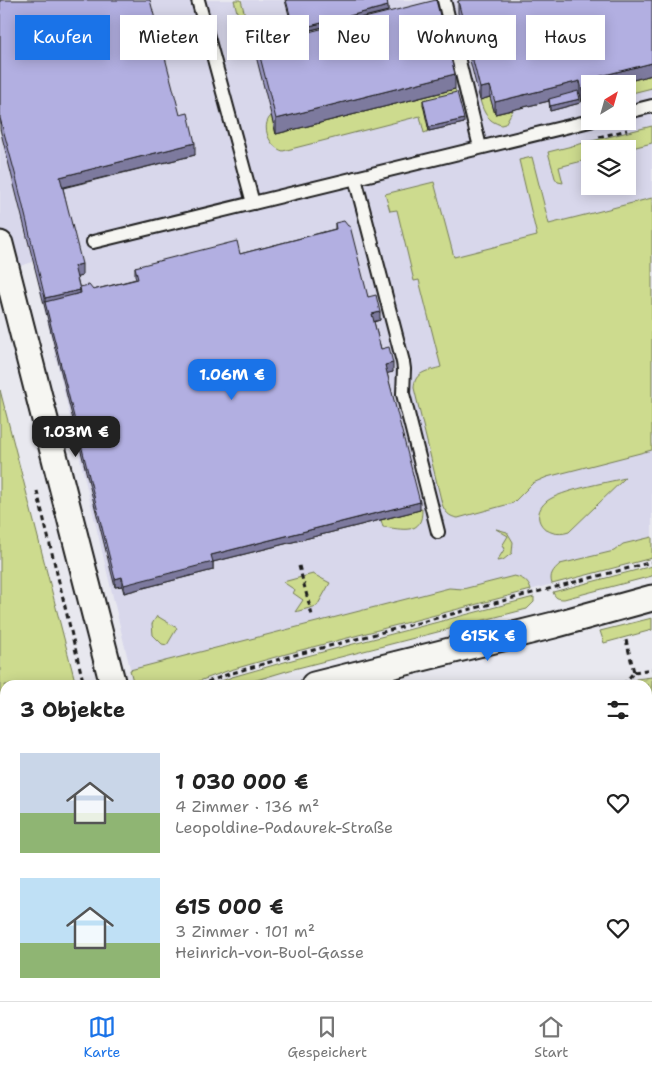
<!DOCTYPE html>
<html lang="de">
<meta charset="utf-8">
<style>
body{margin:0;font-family:"Shantell Sans",sans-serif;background:#f2f2f2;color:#222;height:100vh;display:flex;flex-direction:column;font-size:19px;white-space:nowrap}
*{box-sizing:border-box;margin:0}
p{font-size:16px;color:#767676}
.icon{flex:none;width:28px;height:28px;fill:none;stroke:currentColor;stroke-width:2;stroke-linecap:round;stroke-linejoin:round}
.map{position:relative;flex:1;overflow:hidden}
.drawer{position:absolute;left:0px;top:680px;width:652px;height:321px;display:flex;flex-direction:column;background:#fff;border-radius:15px 15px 0 0;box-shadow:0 2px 12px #0003}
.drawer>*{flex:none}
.top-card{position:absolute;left:15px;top:15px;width:622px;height:45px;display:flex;gap:10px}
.needle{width:32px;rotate:37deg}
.buttons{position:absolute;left:581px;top:75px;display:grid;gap:10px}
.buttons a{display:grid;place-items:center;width:55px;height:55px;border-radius:0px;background:#fff;box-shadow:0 2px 12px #0003;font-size:25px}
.price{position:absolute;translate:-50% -42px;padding:0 11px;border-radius:10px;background:#1a73e8;color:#fff;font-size:16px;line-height:32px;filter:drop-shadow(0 1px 2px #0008)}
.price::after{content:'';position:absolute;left:50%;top:30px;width:15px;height:11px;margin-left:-8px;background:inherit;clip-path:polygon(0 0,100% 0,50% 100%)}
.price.on{background:#222;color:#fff}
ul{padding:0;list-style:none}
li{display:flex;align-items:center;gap:15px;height:125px;padding:0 20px}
li span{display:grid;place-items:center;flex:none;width:140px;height:100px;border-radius:0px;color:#555}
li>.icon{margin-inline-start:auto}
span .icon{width:60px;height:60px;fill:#fffc;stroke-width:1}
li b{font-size:21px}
h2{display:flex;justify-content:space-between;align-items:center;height:60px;padding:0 20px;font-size:21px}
.pill{padding:0 18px;border-radius:0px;background:#fff;box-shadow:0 2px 12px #0003;font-size:18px;line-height:45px}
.pill.on{background:#1a73e8;color:#fff}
.dock{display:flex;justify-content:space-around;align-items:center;height:70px;border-top:1px solid #e0e0e0;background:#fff;font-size:14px;color:#767676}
.dock a{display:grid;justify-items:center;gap:2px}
.dock .on{color:#1a73e8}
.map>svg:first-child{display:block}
</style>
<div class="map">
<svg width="652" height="1001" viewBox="0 0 652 1001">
<defs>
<pattern id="garden-furrows" width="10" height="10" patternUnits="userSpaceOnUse" patternTransform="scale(1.25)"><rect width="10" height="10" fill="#cddb8e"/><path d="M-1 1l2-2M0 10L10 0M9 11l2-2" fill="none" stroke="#afbb7a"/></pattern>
</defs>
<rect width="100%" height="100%" fill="#e8e8ef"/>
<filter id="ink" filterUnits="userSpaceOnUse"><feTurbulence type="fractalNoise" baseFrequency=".02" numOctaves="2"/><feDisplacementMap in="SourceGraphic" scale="10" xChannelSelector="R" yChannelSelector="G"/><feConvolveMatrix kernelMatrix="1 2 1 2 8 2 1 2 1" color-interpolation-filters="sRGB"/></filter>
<g filter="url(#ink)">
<g fill="#d8d7eb" fill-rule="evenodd">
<path d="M 0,0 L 652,0 L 652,558 L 286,654 L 227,671 L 188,685 L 134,685 L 33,262 L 7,270 L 0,244 ZM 590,84 L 628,84 L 628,121 L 590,121 ZM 590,149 L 628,149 L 628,186 L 590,186 Z"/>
<polygon points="5,793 5,996 183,996 179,1001 0,1001 0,797"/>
</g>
<g fill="#cddb8e" stroke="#747c55">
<polygon points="234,0 241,0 253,46 248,47 245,44"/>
<polygon points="652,75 652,88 628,94 628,84 617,84"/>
<path d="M 455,89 L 457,96 L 423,104 L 429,131 L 424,133 L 420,116 L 283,151 C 270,148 260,126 271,116 L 276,134 Z"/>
<path d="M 490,97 L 495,114 L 513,110 L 505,124 L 501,125 C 488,121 484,114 480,100 Z"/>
<polygon points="652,126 652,143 628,149 590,149 590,159 559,167 563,183 558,182 555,178 548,152"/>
<path d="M 532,157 L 549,224 L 652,198 L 652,450 L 547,477 L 533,483 L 513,503 L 458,518 C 449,517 445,512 442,504 L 414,388 C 414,371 429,371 441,367 L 419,280 L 414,281 L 397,210 L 390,211 L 385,194 L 434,182 L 454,257 L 537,236 L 519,160 Z"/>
<polygon points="0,390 76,685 5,685 5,793 0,797"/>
<path d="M 625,478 L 569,532 C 546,540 527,517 547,501 C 562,490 605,483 625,478 Z"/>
<path d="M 422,509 C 423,536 402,529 383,527 L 381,520 Z"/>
<polygon points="496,529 507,532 513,542 512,553 503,560 497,561 505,548 502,546 508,536"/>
<path d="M 652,537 L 652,558 L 552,584 C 549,575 553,570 560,564 L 614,551 L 623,544 Z"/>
<path d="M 652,566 L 652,576 L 564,599 C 558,599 555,598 553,592 Z"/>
<polygon points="313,574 330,583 317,606 295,612 303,600 293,593 295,590 283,582"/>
<path d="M 514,576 C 523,578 528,581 531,590 L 286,654 L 227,671 L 188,685 L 134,685 L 130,670 L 449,588 L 463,589 Z"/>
<polygon points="534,597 534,602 527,609 290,670 240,685 211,685 232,677 288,661"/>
<polygon points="157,616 177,628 167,645 162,644 153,635 152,624"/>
<polygon points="652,618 652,630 604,643 600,631"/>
</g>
<g fill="url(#garden-furrows)" stroke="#747c55">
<polygon points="652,677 652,831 648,836 648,685 631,685 636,679"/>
<polygon points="358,996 501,996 496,1001 354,1001"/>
</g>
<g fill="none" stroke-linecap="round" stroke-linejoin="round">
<g stroke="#1c1c1c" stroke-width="16">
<g id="lane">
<polyline points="198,0 253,203"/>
<polyline points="444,0 480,147"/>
<polyline points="628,112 652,106"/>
<polyline points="355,178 403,362 404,369 403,394 438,532"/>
<polyline points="93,242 590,121"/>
</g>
</g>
<g stroke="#1c1c1c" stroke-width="29">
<g id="street">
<polyline points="0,244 113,685"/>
<polyline points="314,685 554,625 652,598"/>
<polyline points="0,846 5,842"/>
</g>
</g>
<g stroke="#1c1c1c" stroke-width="3" stroke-dasharray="5 4" stroke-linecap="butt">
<polyline points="599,137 627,130"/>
<polyline points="37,491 84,685"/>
<polyline points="299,566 312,615"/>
<polyline points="634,672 652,669"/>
<polyline points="199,685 229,674 287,657 652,562"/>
<polyline points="623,685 634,672 626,640"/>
<polyline points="648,990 652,985"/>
<polyline points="348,1001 352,996"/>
<polyline points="637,1001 641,996"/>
</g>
<use href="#lane" stroke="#f6f6f2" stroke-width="12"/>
<use href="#street" stroke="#f6f6f2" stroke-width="25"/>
</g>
<g fill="#9996c2" stroke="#1c1c1c">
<polygon points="0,0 180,115 195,155 63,188 82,276 77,277 80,290 93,290 136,279 135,275 135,267 240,254 335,229 335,223 368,297 380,320 374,322 381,349 393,372 387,373 420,510 213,562 213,570 124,593 122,586 115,587 0,129"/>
<polygon points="285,0 387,0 388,11 294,34"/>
<polygon points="458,1 652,75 618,84 590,84 590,100 582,102 580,93 578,94 580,103 550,111 549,101 495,114 490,97 480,100 458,13"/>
<polygon points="257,45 455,89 276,134 257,60"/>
<polygon points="423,100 464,123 429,131 423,104"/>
<polygon points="652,704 652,720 649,717 649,709"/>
<polygon points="652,744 652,785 648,781 648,749"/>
<polygon points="455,996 490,996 487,999 485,997 485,1001 460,1001"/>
</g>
<g fill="#7d7a9e" stroke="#1c1c1c">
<polygon points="388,6 388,11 294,34 294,30"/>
<polygon points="652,63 652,75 618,84 597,84 597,77"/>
<polygon points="455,74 455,89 276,134 276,119"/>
<polygon points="580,81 580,93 549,101 549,99 549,101 495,114 495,102"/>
<polygon points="490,86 490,97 480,100 480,88"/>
<polygon points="590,88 590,100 582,102 582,90"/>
<polygon points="580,99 580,103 550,111 550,106"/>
<polygon points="464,119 464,123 429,131 429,127"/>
<polygon points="195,143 195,155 60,188 60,177"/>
<polygon points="82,264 82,276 74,278 74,266"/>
<polygon points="80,290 80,302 45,302 45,298"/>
<polygon points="380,312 380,320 372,322 372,314"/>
<polygon points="393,363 393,372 385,374 385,365"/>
<polygon points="420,502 420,510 213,562 213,570 124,593 124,585 211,555"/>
<polygon points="122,577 122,586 115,587 115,579"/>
<polygon points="652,810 652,818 648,823 648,815"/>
<polygon points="652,935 652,955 648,960 648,940"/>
<polygon points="259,996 269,996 265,1001 255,1001"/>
<polygon points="484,996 485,996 485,1001 480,1001"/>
<polygon points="595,996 613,996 613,997 609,1001 591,1001"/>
</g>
<g fill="#b2afe1" stroke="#1c1c1c">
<polygon points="0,0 150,0 180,115 188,113 195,143 60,177 82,264 74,266 80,290 45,298 16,177 0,118"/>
<polygon points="286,0 387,0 388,6 294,30"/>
<polygon points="436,0 455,74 276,119 257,45"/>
<polygon points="461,0 652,0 652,63 597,77 599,84 590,84 590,88 582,90 580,81 495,102 490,86 480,88 458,1"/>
<polygon points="578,91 580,99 550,106 549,99"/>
<polygon points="457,92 464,119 429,127 423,100"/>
<polygon points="344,221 348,226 350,226 368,297 376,295 380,312 372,314 381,349 389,347 393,363 385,365 420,502 211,555 213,562 124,585 122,577 115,579 45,302 81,293 80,287 89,285 93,290 138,279 135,267 237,241 240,254 336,229 335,223"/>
<polygon points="652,704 652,711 649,709"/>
<polygon points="652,744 652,776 648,772 648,749"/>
<polygon points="648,784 652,788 652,810 648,815"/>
<polygon points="652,832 652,935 648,940 648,837"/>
<polygon points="0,910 5,914 5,996 71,996 79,1001 0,1001"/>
<polygon points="652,989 652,1001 641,1001 645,996 648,996 648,994"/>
<polygon points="135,996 259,996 255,1001 131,1001"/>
<polygon points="464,996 484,996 480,1001 469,1001"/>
<polygon points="503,996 595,996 591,1001 499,1001"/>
</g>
</g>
</svg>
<div class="buttons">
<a><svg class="needle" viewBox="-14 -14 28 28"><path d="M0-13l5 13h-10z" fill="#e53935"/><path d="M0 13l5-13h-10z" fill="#767676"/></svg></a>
<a><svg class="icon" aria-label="layers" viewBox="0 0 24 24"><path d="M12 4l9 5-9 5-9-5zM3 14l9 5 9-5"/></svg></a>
</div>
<b class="price" style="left:232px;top:401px">1.06M €</b>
<b class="price on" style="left:76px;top:458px">1.03M €</b>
<b class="price" style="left:488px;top:662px">615K €</b>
<div class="top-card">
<a class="pill on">Kaufen</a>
<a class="pill">Mieten</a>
<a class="pill">Filter</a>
<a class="pill">Neu</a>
<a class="pill">Wohnung</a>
<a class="pill">Haus</a>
</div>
<section class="drawer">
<h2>3 Objekte<svg class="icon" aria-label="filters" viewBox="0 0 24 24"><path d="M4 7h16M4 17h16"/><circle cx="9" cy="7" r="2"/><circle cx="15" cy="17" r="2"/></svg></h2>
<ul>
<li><span style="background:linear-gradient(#c9d6e8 60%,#8fb573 0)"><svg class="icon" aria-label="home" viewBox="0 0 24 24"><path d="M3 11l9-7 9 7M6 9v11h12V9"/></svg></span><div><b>1 030 000 €</b><p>4 Zimmer · 136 m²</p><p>Leopoldine-Padaurek-Straße</p></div><svg class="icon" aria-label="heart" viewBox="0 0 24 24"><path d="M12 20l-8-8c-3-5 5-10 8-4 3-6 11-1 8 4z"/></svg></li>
<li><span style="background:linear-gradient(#bfe0f5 65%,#8fb573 0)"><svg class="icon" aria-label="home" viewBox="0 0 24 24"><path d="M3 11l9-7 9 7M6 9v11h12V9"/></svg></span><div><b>615 000 €</b><p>3 Zimmer · 101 m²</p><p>Heinrich-von-Buol-Gasse</p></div><svg class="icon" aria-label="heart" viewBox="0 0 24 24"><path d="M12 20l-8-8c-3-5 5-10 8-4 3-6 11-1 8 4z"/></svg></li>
</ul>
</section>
</div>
<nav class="dock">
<a class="on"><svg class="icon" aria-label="map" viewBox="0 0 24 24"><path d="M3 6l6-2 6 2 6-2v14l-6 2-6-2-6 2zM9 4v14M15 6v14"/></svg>Karte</a>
<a><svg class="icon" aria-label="saved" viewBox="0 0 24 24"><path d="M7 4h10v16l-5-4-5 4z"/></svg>Gespeichert</a>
<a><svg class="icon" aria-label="home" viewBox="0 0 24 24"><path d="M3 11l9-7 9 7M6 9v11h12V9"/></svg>Start</a>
</nav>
